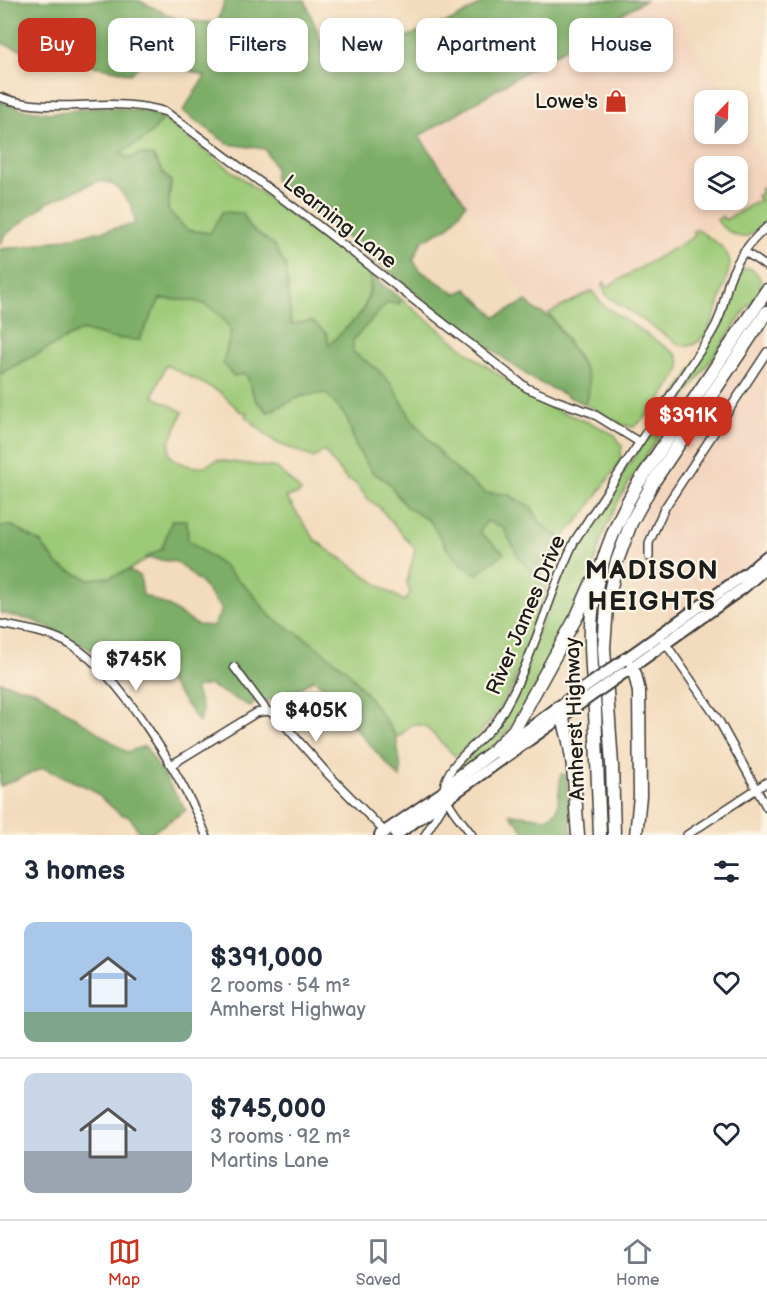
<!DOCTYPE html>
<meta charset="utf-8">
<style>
body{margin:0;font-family:"Balsamiq Sans",sans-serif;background:#f2f2f3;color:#1f2937;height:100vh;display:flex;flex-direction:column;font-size:22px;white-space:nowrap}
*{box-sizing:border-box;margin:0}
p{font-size:20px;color:#747a83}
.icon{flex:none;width:33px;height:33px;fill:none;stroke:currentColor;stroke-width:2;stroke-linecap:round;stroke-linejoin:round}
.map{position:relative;height:835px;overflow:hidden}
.panel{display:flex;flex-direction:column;background:#fff;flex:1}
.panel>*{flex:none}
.hud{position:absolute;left:18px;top:18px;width:732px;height:54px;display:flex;gap:12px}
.needle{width:39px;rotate:23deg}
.fabs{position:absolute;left:694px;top:90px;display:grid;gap:12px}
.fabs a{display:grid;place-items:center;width:54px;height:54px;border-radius:12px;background:#fff;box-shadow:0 3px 9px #0003;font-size:30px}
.price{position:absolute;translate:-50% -51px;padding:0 14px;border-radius:12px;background:#fff;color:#222;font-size:20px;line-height:39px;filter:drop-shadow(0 2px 3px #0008)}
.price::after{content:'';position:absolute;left:50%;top:36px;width:18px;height:14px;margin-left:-9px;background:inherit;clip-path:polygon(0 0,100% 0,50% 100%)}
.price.current{background:#c8321e;color:#fff}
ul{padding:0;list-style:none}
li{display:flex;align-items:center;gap:18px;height:150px;padding:0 24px}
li+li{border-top:2px solid #e0e1e3}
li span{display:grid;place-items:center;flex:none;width:168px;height:120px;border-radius:12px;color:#555}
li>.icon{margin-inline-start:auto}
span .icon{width:72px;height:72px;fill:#fffc;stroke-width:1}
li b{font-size:26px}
h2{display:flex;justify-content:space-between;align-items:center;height:72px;padding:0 24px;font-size:26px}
.tag{padding:0 21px;border-radius:12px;background:#fff;box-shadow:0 3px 9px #0003;font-size:21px;line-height:54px}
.tag.current{background:#c8321e;color:#fff}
.tabs{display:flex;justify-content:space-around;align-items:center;height:84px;border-top:2px solid #e0e1e3;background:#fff;font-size:16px;color:#747a83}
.tabs a{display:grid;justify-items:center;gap:3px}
.tabs .current{color:#c8321e}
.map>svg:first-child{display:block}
</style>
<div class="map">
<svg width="767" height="835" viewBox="0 0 767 835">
<rect width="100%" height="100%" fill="#fcf5e5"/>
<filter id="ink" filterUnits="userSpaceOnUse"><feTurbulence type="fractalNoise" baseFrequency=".0167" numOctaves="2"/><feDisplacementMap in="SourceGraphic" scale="12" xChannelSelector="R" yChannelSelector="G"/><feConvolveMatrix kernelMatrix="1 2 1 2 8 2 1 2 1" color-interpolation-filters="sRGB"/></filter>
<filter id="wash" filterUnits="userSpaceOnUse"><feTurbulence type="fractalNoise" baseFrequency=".008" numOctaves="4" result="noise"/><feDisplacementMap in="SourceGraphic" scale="24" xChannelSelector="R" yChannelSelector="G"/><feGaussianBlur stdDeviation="1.35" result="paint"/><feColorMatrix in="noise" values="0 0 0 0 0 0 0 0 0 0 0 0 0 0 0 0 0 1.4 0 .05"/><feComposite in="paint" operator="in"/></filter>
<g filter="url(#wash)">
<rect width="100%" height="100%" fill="#f3dcbd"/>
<g fill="#f3d4be" fill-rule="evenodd">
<path d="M 645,0 L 669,0 L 727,100 L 705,100 L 705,134 L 738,134 L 738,119 L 761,159 L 763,174 L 767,178 L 767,196 L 571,310 L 551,317 L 537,311 L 526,301 L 471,213 L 419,135 ZM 705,166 L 738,166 L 738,200 L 705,200 Z"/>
<polygon points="767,325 767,548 759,558 675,619 618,580 646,508"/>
</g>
<g fill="#9cca77" stroke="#5c734a" stroke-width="1.5" fill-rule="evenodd">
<path d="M 162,118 L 370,275 C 370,314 354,319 329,346 L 291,324 L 289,305 L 274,245 L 249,227 L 243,213 L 210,233 L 187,230 L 168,210 L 171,182 L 164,174 L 153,156 L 139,154 L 129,159 L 120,152 C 137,144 154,136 162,118 Z"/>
<path d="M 763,187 L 767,191 L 767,221 C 751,232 748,245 728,231 C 723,227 720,226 717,220 L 722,216 L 725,220 L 760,200 L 757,196 L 762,193 L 760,189 Z"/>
<path d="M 695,230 L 698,230 C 710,239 730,248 730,265 C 724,285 711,356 680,345 L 607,296 L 602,286 L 604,282 L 607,287 L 695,236 L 693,231 Z"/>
<path d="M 748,268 C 758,271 763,280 760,290 L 689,391 L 634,474 L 617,504 L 603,535 L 582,600 L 527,703 L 499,742 L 454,774 L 457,765 L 496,727 L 575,546 L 720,327 L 727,311 L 737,273 Z"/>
<path d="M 592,291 L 603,305 L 676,354 C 681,362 681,367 677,375 L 654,409 L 634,427 C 622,428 598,409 584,404 C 588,398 590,389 589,381 C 587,365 558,328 549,313 Z"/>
<path d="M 160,299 L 199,301 L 223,316 L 231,331 L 255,399 L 268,412 L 302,396 L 326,392 L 347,418 L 356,447 L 372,472 L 388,482 L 405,506 L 430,521 L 448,550 L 503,553 L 479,532 L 487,521 L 503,527 L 520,559 L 547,588 C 542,601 539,615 534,628 C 516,680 500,722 455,756 L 425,726 L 412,724 L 401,735 L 396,737 L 372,701 L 347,670 L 305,638 L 272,618 L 251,592 L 223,566 L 188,540 L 172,520 L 162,549 L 129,570 L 110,577 L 88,579 L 59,566 L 41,543 L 13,526 L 0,527 L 0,374 L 82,330 L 111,338 L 139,340 ZM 166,365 L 220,392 L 241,412 L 247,412 L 245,416 L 275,442 L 314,458 L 324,451 L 347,480 L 354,482 L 369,500 L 379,507 L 415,549 L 407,583 L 410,593 L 405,601 C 379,588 358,568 334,554 C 327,550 322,544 315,540 L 286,497 L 298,494 L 301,491 L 277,468 L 217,460 L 205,466 L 192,467 L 174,460 L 169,453 L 170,442 L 183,412 L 153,396 Z"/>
<polygon points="401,299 478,360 541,404 593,424 615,435 622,446 620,462 584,514 562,539 541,524 531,507 507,494 486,493 463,476 444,458 411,418 393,386 377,369 353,352 352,340 387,302 399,304"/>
</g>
<g fill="#7dae68" stroke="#4c6542" stroke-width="1.5">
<polygon points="0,0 138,0 179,20 217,23 225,0 305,0 330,64 453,20 488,0 645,0 419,136 466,204 450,226 422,241 413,260 421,271 456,294 467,289 496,317 526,301 537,311 551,317 584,368 589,380 588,398 584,404 534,380 447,318 274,180 275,168 265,149 228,144 183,111 205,76 150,57 130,74 117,70 47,58 4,44 0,39"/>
<path d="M 0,101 L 22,109 L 50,113 L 103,107 L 146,111 L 162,118 C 154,137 136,143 120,153 L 129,159 L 139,154 L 153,156 L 164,174 L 171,181 L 168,210 L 187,230 L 210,233 L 222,212 L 243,213 L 249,227 L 274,245 L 286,266 L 291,324 L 312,321 L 327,334 L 329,345 L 364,310 L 370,290 L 370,275 L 401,299 L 399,304 L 387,303 L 353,340 L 353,352 L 377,369 L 393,386 L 411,418 L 444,458 L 463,476 L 486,493 L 507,494 L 531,507 L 541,524 L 562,539 L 539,581 L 520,559 L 503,527 L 487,521 L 479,532 L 504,553 L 477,574 L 466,568 L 448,550 L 430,521 L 405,506 L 388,482 L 372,472 L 356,447 L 347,418 L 326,393 L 302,396 L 268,412 L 255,399 L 246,374 L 233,376 L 223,363 L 231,331 C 212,298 194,300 160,299 L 139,340 L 111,338 L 82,330 L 0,374 L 0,249 L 25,247 L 135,224 L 132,206 L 117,187 L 108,182 L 98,181 L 49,202 L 4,236 L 0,245 Z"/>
<polygon points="172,520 187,520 188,540 223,566 251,592 272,618 305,638 347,670 372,701 396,737 401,769 400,778 351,724 336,698 314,679 282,700 255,701 251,707 209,685 195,688 203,711 199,722 170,683 120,640 101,655 35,621 0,613 0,527 13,526 41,543 59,566 88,579 110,577 129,570 140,576 143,595 168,606 197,625 213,626 222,610 201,583 177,562 145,558 162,549"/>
<polygon points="0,682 36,691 127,752 145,746 186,810 148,835 141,835 130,817 120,814 91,789 43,768 0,786"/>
<polygon points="561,774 566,775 572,835 527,835 510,814 547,818 557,810"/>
</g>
</g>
<g filter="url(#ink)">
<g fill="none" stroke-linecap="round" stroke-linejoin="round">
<g stroke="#3c3934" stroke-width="10">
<g id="street">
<path d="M 0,97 C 54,117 111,94 166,112 L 315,223 L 527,388 L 555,400 L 592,413 L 639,442"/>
<polyline points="744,251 767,267"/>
<polyline points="649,557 649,543 664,509 767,352"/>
<path d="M 0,624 C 25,629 49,632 71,645 C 121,674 185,781 206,835"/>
<polyline points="664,641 719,721 767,808"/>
<polyline points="234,667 267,711 275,714 326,772 384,831"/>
<polyline points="171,765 256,713 267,711"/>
<polyline points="425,835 444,804"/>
<path d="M 472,835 C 465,825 443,801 444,789 C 446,761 483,743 499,718 C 533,663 547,597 575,540 L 711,334 C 723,315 723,301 729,281 C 737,259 750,241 767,227"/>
<polyline points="687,835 767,782"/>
</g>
</g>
<g stroke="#3c3934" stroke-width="14">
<g id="primary">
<polyline points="624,660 748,572 767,556"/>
<polyline points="625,672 743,588 767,567"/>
<polyline points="498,752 573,696"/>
<polyline points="380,835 449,788"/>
<polyline points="396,835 574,708"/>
</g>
</g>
<g stroke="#3c3934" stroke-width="15">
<g id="highway">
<polyline points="624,660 635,674 639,692 640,796 636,835"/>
<path d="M 558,707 C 576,746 574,793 578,835"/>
<polyline points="444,792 454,781 491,753 514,730 578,614 592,582"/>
<path d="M 600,835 C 598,794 597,752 595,711 C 593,682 590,653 591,624 C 594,574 613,527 637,485 L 767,290"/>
<polyline points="614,835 612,765 604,648 607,606 616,564 631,523 654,481 767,312"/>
</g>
</g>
<use href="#street" stroke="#fff" stroke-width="7"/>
<use href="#primary" stroke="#fff" stroke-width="10"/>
<use href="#highway" stroke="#fff" stroke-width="12"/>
<g stroke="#3c3934" stroke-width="14" stroke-linecap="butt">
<g id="primary-bridge">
<polyline points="573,696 624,660"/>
<polyline points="574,708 625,672"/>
</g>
</g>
<use href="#primary-bridge" stroke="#fff" stroke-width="10"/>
</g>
</g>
<defs>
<g id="shop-bare" transform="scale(1.8)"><path d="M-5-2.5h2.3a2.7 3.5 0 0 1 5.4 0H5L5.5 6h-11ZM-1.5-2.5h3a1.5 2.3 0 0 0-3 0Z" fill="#c8321e" stroke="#fcf5e5" stroke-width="2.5" paint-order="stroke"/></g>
</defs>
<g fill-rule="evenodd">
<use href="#shop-bare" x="616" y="101"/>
</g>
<g text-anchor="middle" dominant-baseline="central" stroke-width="4.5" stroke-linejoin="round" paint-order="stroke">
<g font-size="21" fill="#1c1c1c" stroke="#fcf5e5" text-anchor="end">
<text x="598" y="101">Lowe's</text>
</g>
<g font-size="21" fill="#1c1c1c" stroke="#fcf5e5">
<text transform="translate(340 222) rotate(38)">Learning Lane</text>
<text transform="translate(526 615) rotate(-67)">River James Drive</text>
<text transform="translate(575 719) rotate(-92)">Amherst Highway</text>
</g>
<g font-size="27" font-weight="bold" letter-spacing="1.5" fill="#1c1c1c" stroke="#fcf5e5">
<text x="652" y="571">MADISON<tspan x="652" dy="31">HEIGHTS</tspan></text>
</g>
</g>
</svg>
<div class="fabs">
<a><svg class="needle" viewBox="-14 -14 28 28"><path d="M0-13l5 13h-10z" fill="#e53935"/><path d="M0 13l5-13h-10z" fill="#747a83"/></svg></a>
<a><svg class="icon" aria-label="layers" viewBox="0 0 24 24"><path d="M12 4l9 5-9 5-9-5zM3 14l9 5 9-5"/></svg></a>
</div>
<b class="price current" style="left:688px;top:448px">$391K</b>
<b class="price" style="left:136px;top:692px">$745K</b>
<b class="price" style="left:316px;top:743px">$405K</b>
<div class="hud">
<a class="tag current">Buy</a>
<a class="tag">Rent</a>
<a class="tag">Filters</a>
<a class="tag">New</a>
<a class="tag">Apartment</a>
<a class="tag">House</a>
</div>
</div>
<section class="panel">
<h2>3 homes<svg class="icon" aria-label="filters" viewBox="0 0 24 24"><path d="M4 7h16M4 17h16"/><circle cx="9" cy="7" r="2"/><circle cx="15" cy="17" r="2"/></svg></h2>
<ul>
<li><span style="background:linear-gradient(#a9c7e8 75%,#7fa58c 0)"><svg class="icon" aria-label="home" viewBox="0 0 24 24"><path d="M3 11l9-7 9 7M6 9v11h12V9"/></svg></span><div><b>$391,000</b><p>2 rooms · 54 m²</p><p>Amherst Highway</p></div><svg class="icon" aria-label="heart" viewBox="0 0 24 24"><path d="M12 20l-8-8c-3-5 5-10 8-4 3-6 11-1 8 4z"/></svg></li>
<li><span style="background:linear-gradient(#c9d6e8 65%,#9aa5b1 0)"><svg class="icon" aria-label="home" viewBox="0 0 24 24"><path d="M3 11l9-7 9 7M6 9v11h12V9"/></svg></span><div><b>$745,000</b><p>3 rooms · 92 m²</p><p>Martins Lane</p></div><svg class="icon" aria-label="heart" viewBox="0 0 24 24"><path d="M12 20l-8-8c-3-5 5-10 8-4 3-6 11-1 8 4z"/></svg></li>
</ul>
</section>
<nav class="tabs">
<a class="current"><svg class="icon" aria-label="map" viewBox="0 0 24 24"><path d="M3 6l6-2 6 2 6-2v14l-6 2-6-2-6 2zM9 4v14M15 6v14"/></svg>Map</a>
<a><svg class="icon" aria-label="saved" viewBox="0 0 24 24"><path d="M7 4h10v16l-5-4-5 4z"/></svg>Saved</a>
<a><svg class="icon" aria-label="home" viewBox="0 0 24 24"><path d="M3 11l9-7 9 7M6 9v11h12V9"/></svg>Home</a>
</nav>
